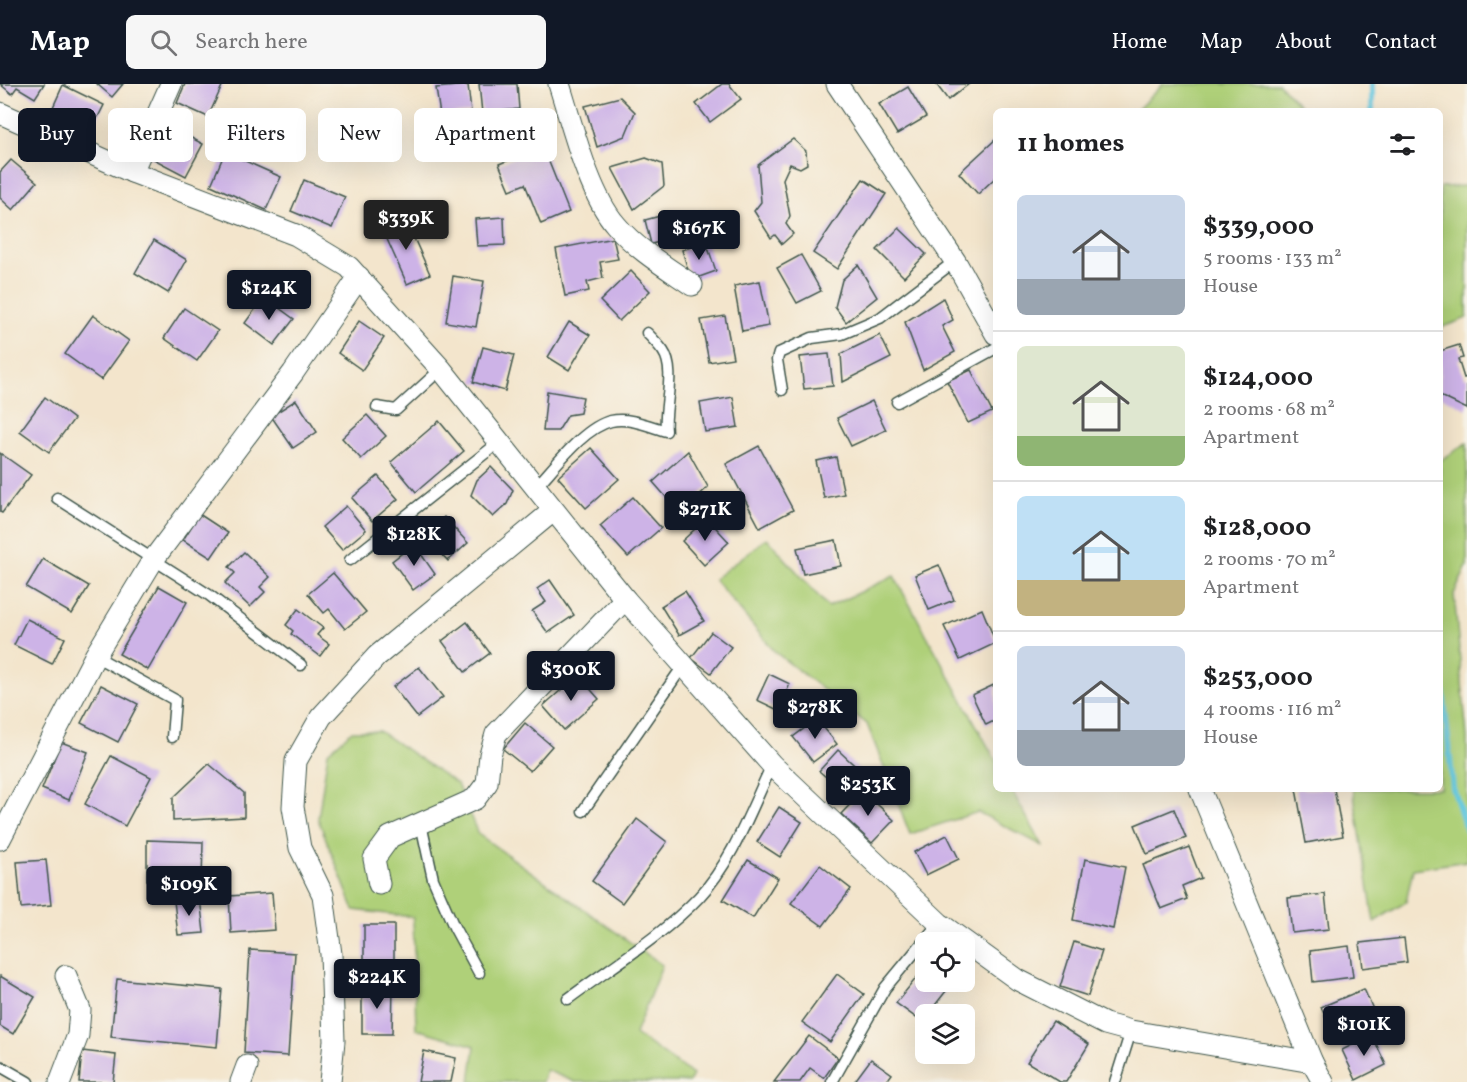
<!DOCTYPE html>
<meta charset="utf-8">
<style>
body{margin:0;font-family:Vollkorn,serif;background:#f6f6f6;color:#202124;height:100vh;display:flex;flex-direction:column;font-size:22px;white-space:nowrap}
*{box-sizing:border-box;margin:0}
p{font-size:20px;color:#757577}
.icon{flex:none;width:33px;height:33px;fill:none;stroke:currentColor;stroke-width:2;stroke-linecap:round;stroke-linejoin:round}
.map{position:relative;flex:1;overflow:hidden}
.details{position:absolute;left:993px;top:24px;width:450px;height:684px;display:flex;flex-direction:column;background:#fff;border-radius:9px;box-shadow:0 6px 24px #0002}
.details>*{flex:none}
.top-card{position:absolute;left:18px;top:24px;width:570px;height:54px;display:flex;gap:12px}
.controls{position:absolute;left:915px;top:848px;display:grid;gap:12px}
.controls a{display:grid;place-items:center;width:60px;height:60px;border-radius:9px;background:#fff;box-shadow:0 6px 24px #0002;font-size:30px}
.price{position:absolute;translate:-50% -51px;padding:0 14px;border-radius:6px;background:#111827;color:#fff;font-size:20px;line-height:39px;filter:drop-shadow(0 2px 3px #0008)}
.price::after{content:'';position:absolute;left:50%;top:36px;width:18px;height:14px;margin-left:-9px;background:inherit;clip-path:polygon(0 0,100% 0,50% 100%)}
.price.current{background:#222;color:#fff}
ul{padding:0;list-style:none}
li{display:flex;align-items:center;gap:18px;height:150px;padding:0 24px}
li+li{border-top:2px solid #e0e0e0}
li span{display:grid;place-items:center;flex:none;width:168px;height:120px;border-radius:9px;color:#555}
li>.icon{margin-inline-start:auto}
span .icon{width:72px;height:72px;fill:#fffc;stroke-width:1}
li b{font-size:26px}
h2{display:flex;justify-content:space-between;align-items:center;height:72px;padding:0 24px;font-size:26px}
.chip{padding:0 21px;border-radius:9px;background:#fff;box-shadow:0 6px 24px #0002;font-size:21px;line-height:54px}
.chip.current{background:#111827;color:#fff}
header{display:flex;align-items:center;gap:36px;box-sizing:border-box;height:84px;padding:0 30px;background:#111827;color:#fff}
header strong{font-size:28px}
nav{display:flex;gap:33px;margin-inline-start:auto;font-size:21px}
.search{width:420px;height:54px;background:#f6f6f6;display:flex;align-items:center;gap:15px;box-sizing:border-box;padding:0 21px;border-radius:9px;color:#757577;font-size:22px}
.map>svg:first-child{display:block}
</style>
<header>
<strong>Map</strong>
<div class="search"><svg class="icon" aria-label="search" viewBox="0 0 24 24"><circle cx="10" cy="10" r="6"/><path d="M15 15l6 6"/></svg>Search here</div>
<nav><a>Home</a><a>Map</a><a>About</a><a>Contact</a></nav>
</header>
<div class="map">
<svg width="1467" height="998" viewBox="0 0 1467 998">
<rect width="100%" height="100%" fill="#f7f3e8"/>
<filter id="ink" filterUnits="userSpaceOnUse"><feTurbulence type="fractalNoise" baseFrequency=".0167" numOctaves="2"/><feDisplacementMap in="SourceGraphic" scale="12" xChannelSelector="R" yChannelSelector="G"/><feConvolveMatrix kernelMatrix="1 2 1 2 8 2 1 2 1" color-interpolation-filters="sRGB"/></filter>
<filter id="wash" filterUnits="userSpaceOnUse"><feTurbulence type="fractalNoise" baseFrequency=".008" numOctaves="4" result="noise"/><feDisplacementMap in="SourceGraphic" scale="24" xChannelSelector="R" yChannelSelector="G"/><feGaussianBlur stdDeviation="1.35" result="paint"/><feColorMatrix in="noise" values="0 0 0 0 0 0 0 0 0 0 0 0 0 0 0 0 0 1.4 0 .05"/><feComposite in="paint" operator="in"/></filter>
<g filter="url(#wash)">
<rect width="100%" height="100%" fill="#f3e5cc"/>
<g fill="#afd079" stroke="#678656" stroke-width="1.5">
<polygon points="1163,0 1279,0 1305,27 1136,27"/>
<polygon points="1467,102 1467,234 1440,244 1440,103"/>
<polygon points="1467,359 1467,482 1454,510 1467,654 1467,777 1413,785 1406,818 1374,838 1353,705 1440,705 1440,377"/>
<polygon points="767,454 828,523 894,492 996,677 996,705 1011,705 1043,762 978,728 910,750 867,640 775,568 714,495"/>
<polygon points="352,647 379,647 457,700 478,750 662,881 635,950 693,991 689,998 575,998 546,986 542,998 470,998 475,962 416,945 413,833 354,826 318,735 328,668"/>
</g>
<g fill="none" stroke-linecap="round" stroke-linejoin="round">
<g stroke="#61c7df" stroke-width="6">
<polyline points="1372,0 1372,27"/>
<polyline points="1440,578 1453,704 1467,747"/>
</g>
</g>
<g id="blocks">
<g fill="#cdb3e7">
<polygon points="0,0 44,0 35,14 17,3 12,10"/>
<polygon points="97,0 123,0 112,13"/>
<polygon points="185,0 223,0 208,33 177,19"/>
<polygon points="479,0 517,0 519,25 482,29"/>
<polygon points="722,0 729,0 741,15 710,38 696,20"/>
<polygon points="936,0 969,0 948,16"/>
<polygon points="63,1 104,21 90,49 50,30"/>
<polygon points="468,1 471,28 440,31 436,4"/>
<polygon points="908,3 926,33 897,50 879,20"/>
<polygon points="620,13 635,28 625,52 597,63 585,22"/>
<polygon points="163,39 203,60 186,92 146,71"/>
<polygon points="793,55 806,67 807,80 800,84 790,80 783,95 790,132 786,140 793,150 782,160 775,151 771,154 754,127 761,118 758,81"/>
<polygon points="996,55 996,93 978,110 959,89"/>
<polygon points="543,63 569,128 541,140 525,100 510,106 499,80"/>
<polygon points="225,68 281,93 266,126 211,101"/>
<polygon points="646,74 662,80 664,102 634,125 612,84"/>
<polygon points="11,76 37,98 13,126 0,114 0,88"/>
<polygon points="863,95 886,110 837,185 813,169"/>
<polygon points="304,96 345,113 332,144 291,127"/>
<polygon points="675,128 681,153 651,160 645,136"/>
<polygon points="504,133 505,161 477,162 475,135"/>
<polygon points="405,134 430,190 407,200 382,144"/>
<polygon points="899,144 926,170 904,193 877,166"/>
<polygon points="613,154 618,175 600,178 603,194 587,198 589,207 565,212 556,165"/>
<polygon points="154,156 187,176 168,209 135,189"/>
<polygon points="706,158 716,187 691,196 682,166"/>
<polygon points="801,171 821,207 797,219 777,184"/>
<polygon points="858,181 877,213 846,238 835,223 842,196"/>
<polygon points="631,187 650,207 619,237 600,217"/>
<polygon points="453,192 484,197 476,243 446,238"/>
<polygon points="760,197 769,242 742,247 734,202"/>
<polygon points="264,213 294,235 274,261 245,239"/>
<polygon points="943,214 953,236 942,242 955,268 923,286 905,238"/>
<polygon points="184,224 218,247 197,277 164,254"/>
<polygon points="93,231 129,257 101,296 65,270"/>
<polygon points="725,232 733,274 709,278 701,236"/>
<polygon points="359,237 384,254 362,286 338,269"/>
<polygon points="569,238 590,251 569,286 548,273"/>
<polygon points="880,251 891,274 843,298 841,270"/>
<polygon points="1459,261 1463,274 1458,275 1464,294 1467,293 1467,325 1440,312 1440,267"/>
<polygon points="483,263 514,271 505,307 473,298"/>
<polygon points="829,270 833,302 804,305 800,273"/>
<polygon points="971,286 992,328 968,339 947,297"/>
<polygon points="547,307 583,313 580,329 568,331 558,347 543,347"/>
<polygon points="45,313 74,335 49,368 20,347"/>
<polygon points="733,313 738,343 705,348 700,319"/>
<polygon points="296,316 317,348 293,364 271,332"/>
<polygon points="872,317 886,346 851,362 837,334"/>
<polygon points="367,331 386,352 361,375 342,354"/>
<polygon points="439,337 464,367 416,408 391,378"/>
<polygon points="759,362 793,426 760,444 726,380"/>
<polygon points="591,364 619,395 586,424 558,393"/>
<polygon points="688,367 708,403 680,429 653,398"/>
<polygon points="0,369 31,391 2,429 0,428"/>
<polygon points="836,373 844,410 824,414 816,377"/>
<polygon points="491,383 513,406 507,420 493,433 471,411 477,396"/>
<polygon points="378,392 398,415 372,437 352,414"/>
<polygon points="633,413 661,444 628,473 600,442"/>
<polygon points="346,422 366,446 342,466 322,443"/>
<polygon points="199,430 228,449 211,474 183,456"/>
<polygon points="444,433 468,459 448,477 424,451"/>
<polygon points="707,434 729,458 704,481 682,457"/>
<polygon points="836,456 841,482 803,490 797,464"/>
<polygon points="414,460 435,490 413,506 392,477"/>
<polygon points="244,468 270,493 260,503 265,508 250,523 225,499 235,489 229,483"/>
<polygon points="43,475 89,502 72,530 26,503"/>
<polygon points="939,481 954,516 929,526 915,491"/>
<polygon points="333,489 366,528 345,545 329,525 324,529 308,510"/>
<polygon points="550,496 574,531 548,549 532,527 546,518 537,505"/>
<polygon points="159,502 187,518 148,586 119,570"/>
<polygon points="685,507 704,537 679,551 661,522"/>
<polygon points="298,525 323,544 317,551 329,560 320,572 291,550 293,547 286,541"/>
<polygon points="982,525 996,559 960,576 944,542"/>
<polygon points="27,535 65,554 52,580 14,561"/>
<polygon points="467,538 490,569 465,588 442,557"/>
<polygon points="711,548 731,563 711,589 691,574"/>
<polygon points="419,583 443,613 417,633 393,603"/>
<polygon points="769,590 790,600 778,626 757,616"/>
<polygon points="578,591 599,615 564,646 543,622"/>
<polygon points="996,600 996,636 986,641 972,611"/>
<polygon points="101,601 138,620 118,658 81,639"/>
<polygon points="817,635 837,660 813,678 793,653"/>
<polygon points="525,639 552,662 530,687 503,665"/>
<polygon points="61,658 88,668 69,716 42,705"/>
<polygon points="838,666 865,691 847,711 819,687"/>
<polygon points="111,672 151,693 125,742 85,720"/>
<polygon points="209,680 244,709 244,733 173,737 173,714"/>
<polygon points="1296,705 1334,705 1343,752 1306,759"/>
<polygon points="863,707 894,736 872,759 841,730"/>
<polygon points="779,723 802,738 780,773 757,758"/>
<polygon points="1174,725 1186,754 1147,770 1135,741"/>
<polygon points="637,735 667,758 622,819 592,797"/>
<polygon points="947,751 959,775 926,791 914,768"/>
<polygon points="147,756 203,758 202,798 147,796"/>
<polygon points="1189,763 1201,794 1182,802 1187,815 1161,825 1143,781"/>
<polygon points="1085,775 1125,783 1113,845 1073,836"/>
<polygon points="46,776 51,821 21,824 17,778"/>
<polygon points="748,776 778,794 753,834 723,816"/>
<polygon points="820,781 851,805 823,842 791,819"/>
<polygon points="272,809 275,846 231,849 229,812"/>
<polygon points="1325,810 1329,845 1292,849 1288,814"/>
<polygon points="200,814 204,849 178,851 174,817"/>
<rect x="364" y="841" width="30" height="39"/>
<polygon points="1404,854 1407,878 1363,884 1360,859"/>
<polygon points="1074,858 1102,867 1088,912 1060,903"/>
<polygon points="1349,862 1353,893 1313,898 1310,867"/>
<polygon points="250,866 295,869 288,972 244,969"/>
<polygon points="926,882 926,897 954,897 928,930 926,930 922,938 896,919"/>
<polygon points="837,890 864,910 830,958 802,938"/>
<polygon points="0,892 35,913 13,950 0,942"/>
<polygon points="117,895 222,905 217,963 111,953"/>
<polygon points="362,901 393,902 392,950 362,950"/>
<polygon points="1364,905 1376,932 1333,951 1321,923"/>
<polygon points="1053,937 1089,960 1066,998 1060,998 1027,978"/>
<polygon points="1372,951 1386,981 1356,996 1342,966"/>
<polygon points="809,952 838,974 824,994 810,984 800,998 774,998"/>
<polygon points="82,967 116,971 113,998 79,998"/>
<polygon points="424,967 456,974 451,998 418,998"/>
<polygon points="871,975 892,990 886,998 854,998"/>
</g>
</g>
</g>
<g filter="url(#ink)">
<use href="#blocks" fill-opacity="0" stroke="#3f564b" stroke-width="1.5"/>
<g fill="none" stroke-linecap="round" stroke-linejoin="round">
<g stroke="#3f564b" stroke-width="13">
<g id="service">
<polyline points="782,306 777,276 779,269 812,254 842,250 880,234 955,177"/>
<polyline points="897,318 996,264"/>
<polyline points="377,323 396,326 441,285"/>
<path d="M 535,404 C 554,384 584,343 611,337 C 629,333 649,342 666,347 C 663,324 677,287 663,267 C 658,260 652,254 647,249"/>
<polyline points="57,414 209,511 301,581"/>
<polyline points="350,476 498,359"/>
<polyline points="95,572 175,616 172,653"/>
<polyline points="583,727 683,582"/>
<polyline points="421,740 433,795 454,843 479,889"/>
<path d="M 568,915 C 612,882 661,853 699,813 C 733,777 751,725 772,681"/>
<polyline points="0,982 28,998"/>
<polyline points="832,998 885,904 939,839"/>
<polyline points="1115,998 1131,947"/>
</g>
</g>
<g stroke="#3f564b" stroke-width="23">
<g id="minor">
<path d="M 559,0 C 572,40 588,109 616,141 C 636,165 666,183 692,201"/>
<polyline points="837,0 955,177 996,250"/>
<polyline points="0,29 132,88 296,151 349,183 441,285 625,515 772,681 939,839 1018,896 1105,940 1131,947 1312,978"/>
<polyline points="132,88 171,0"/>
<polyline points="1200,705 1312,978 1323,998"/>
<polyline points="0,755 95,572 153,476 293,289 359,193"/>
<polyline points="379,800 374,775 390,753 475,715 487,699 490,671 496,650 625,515"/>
<polyline points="60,998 78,951 80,926 66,892"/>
<polyline points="241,998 247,982"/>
<polyline points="330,998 334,957 331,870 323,811 300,764 293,723 296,677 321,633 377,572 553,427"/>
</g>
</g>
<use href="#service" stroke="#fff" stroke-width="10"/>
<use href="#minor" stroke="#fff" stroke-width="21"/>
</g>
</g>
</svg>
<div class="controls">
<a><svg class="icon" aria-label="locate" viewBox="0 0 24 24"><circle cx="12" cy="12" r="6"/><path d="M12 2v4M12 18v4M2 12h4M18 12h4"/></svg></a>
<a><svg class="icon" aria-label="layers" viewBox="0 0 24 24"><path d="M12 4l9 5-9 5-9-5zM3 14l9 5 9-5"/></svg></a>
</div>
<b class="price current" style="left:406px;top:167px">$339K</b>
<b class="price" style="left:699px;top:177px">$167K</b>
<b class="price" style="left:269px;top:237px">$124K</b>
<b class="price" style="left:705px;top:458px">$271K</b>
<b class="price" style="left:414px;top:483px">$128K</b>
<b class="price" style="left:571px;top:618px">$300K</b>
<b class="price" style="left:815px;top:656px">$278K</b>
<b class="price" style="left:868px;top:733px">$253K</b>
<b class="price" style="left:189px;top:833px">$109K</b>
<b class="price" style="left:377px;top:926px">$224K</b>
<b class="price" style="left:1364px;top:973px">$101K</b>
<div class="top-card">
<a class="chip current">Buy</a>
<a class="chip">Rent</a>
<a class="chip">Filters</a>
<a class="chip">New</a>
<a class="chip">Apartment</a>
</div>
<section class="details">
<h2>11 homes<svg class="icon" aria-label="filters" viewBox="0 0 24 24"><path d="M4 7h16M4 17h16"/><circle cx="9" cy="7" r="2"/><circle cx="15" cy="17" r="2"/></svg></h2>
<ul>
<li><span style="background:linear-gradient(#c9d6e8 70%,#9aa5b1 0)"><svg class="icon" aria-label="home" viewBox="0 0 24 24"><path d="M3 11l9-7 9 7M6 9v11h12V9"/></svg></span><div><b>$339,000</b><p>5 rooms · 133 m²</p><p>House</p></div></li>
<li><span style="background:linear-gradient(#dfe7d0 75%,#8fb573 0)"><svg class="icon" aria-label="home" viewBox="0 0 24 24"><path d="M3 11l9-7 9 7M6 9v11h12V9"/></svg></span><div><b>$124,000</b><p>2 rooms · 68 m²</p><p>Apartment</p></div></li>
<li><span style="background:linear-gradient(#bfe0f5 70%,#c2b280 0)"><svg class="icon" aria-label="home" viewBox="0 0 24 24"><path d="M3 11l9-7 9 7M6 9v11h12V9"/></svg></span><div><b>$128,000</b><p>2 rooms · 70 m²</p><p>Apartment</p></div></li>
<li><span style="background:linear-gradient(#c9d6e8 70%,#9aa5b1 0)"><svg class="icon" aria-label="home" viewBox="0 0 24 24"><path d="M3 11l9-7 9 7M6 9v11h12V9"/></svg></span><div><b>$253,000</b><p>4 rooms · 116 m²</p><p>House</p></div></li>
</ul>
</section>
</div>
